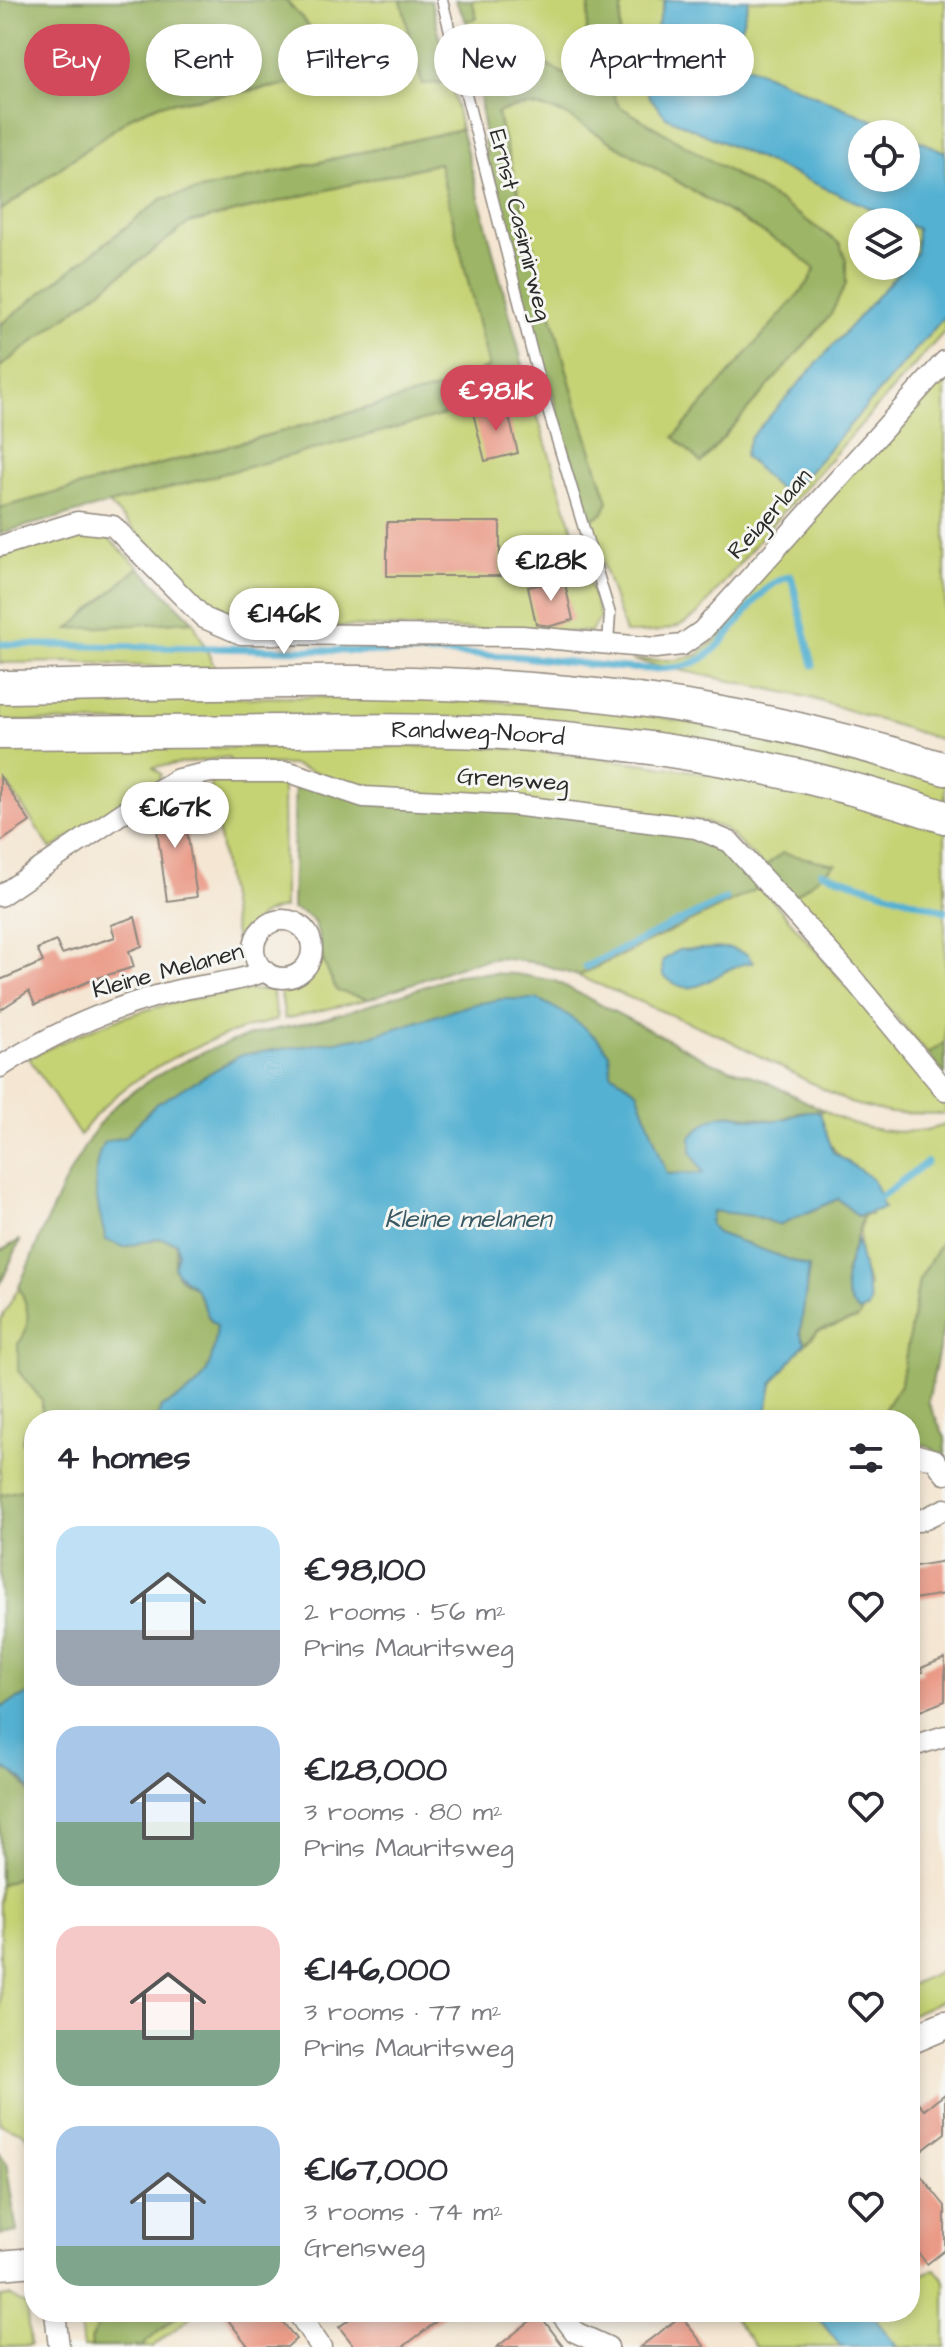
<!DOCTYPE html>
<meta charset="utf-8">
<style>
body{margin:0;font-family:"Architects Daughter",sans-serif;background:#f2f2f3;color:#2b2b33;height:100vh;display:flex;flex-direction:column;font-size:30px;white-space:nowrap}
*{box-sizing:border-box;margin:0}
p{font-size:26px;color:#7c7c81}
.icon{flex:none;width:44px;height:44px;fill:none;stroke:currentColor;stroke-width:2;stroke-linecap:round;stroke-linejoin:round}
.map{position:relative;flex:1;overflow:hidden}
.panel{position:absolute;left:24px;top:1410px;width:896px;height:912px;display:flex;flex-direction:column;background:#fff;border-radius:32px;box-shadow:0 4px 12px #0003}
.panel>*{flex:none}
.top-card{position:absolute;left:24px;top:24px;width:898px;height:72px;display:flex;gap:16px}
.fabs{position:absolute;left:848px;top:120px;display:grid;gap:16px}
.fabs a{display:grid;place-items:center;width:72px;height:72px;border-radius:50%;background:#fff;box-shadow:0 4px 12px #0003;font-size:40px}
.price{position:absolute;translate:-50% -68px;padding:0 18px;border-radius:28px;background:#fff;color:#222;font-size:26px;line-height:52px;filter:drop-shadow(0 2px 4px #0008)}
.price::after{content:'';position:absolute;left:50%;top:48px;width:24px;height:18px;margin-left:-12px;background:inherit;clip-path:polygon(0 0,100% 0,50% 100%)}
.price.on{background:#d1495b;color:#fff}
ul{padding:0;list-style:none}
li{display:flex;align-items:center;gap:24px;height:200px;padding:0 32px}
li span{display:grid;place-items:center;flex:none;width:224px;height:160px;border-radius:24px;color:#555}
li>.icon{margin-inline-start:auto}
span .icon{width:96px;height:96px;fill:#fffc;stroke-width:1}
li b{font-size:34px}
h2{display:flex;justify-content:space-between;align-items:center;height:96px;padding:0 32px;font-size:34px}
.pill{padding:0 28px;border-radius:36px;background:#fff;box-shadow:0 4px 12px #0003;font-size:28px;line-height:72px}
.pill.on{background:#d1495b;color:#fff}
.map>svg:first-child{display:block}
</style>
<div class="map">
<svg width="945" height="2347" viewBox="0 0 945 2347">
<rect width="100%" height="100%" fill="#f6f6f2"/>
<filter id="ink" filterUnits="userSpaceOnUse"><feTurbulence type="fractalNoise" baseFrequency=".0125" numOctaves="2"/><feDisplacementMap in="SourceGraphic" scale="16" xChannelSelector="R" yChannelSelector="G"/><feConvolveMatrix kernelMatrix="1 2 1 2 8 2 1 2 1" color-interpolation-filters="sRGB"/></filter>
<filter id="wash" filterUnits="userSpaceOnUse"><feTurbulence type="fractalNoise" baseFrequency=".006" numOctaves="4" result="noise"/><feDisplacementMap in="SourceGraphic" scale="32" xChannelSelector="R" yChannelSelector="G"/><feGaussianBlur stdDeviation="1.8" result="paint"/><feColorMatrix in="noise" values="0 0 0 0 0 0 0 0 0 0 0 0 0 0 0 0 0 1.4 0 .05"/><feComposite in="paint" operator="in"/></filter>
<g filter="url(#wash)">
<rect width="100%" height="100%" fill="#f4e6d2"/>
<g fill="#c6d374" stroke="#787f50" stroke-width="2">
<polygon points="285,0 401,0 422,83 451,82 461,129 162,199 0,325 0,211 134,115 161,104 276,87 313,31"/>
<polygon points="472,0 590,0 581,85 546,63 507,62 479,81 466,21 476,17"/>
<path d="M 622,0 L 665,0 L 647,62 L 666,117 L 902,222 L 862,222 L 862,266 L 905,266 L 750,439 L 787,497 L 945,316 L 945,331 L 773,523 L 697,615 C 675,632 653,633 625,633 L 589,520 L 602,514 L 608,502 L 575,400 L 497,113 C 523,102 538,105 564,114 L 794,251 L 815,269 L 809,282 L 675,437 L 701,463 L 846,284 L 782,203 L 619,106 L 614,97 Z"/>
<polygon points="749,0 945,0 945,152 745,65 737,40"/>
<polygon points="439,163 489,367 441,388 0,508 0,367 189,223"/>
<polygon points="906,224 917,228 917,253 906,265"/>
<polygon points="945,364 945,741 807,697 632,660 676,660 697,655 726,631 773,553"/>
<polygon points="530,392 600,617 590,632 247,624 209,607 109,504"/>
<polygon points="79,530 104,534 139,567 70,628 193,621 216,670 68,662 0,663 0,556"/>
<polygon points="429,696 631,712 847,752 945,783 945,805 626,730 0,721 0,700"/>
<path d="M 477,746 C 640,759 788,781 945,831 L 945,1042 L 928,1054 L 792,898 L 834,864 L 765,867 L 723,828 L 697,820 L 363,789 L 294,765 L 232,764 L 228,757 L 153,767 L 161,774 L 159,781 L 51,849 L 8,785 L 0,789 L 0,749 Z"/>
<path d="M 210,780 L 283,780 L 284,908 C 254,912 244,931 246,959 L 239,960 Z"/>
<polygon points="761,887 903,1051 945,1106 945,1114 890,1113 850,1103 721,1036 578,976"/>
<polygon points="322,957 337,991 369,999 285,1019 280,987 304,981"/>
<path d="M 272,989 L 277,1020 C 207,1036 119,1075 80,1136 L 29,1058 C 111,1016 179,995 272,989 Z"/>
<path d="M 823,1110 C 858,1130 905,1139 945,1125 L 945,1236 L 919,1280 L 901,1383 L 881,1420 L 765,1420 L 772,1384 L 784,1365 L 818,1331 L 857,1319 L 869,1285 C 858,1261 857,1241 863,1215 L 871,1215 L 873,1179 C 841,1160 827,1151 820,1113 Z"/>
<path d="M 19,1287 C 22,1294 28,1302 28,1309 C 29,1338 19,1378 42,1400 L 42,1412 L 24,1431 L 22,1441 L 34,1462 L 34,1487 L 0,1495 L 0,1321 Z"/>
<polygon points="34,1870 34,2145 22,2132 0,2124 0,1885"/>
<polygon points="945,1969 945,1999 910,2015 910,1985"/>
<polygon points="910,2259 921,2275 936,2269 945,2281 945,2347 897,2347 870,2312 910,2312"/>
<polygon points="10,2296 26,2305 30,2345 0,2347 0,2297"/>
<polygon points="78,2312 197,2312 152,2347 83,2347"/>
<polygon points="729,2312 814,2312 841,2347 756,2347"/>
</g>
<g fill="#9cb566" stroke="#647048" stroke-width="2">
<path d="M 0,0 L 285,0 C 306,23 341,53 311,81 L 161,104 L 134,115 L 0,211 Z"/>
<polygon points="401,0 431,1 451,82 422,84"/>
<polygon points="455,0 472,0 477,18 466,21"/>
<path d="M 590,0 L 622,0 L 614,97 L 619,106 L 782,203 L 840,244 L 846,260 L 846,284 L 830,316 L 701,463 L 674,437 L 809,282 L 815,269 L 794,251 L 564,114 C 538,105 523,102 497,113 L 575,400 L 608,502 L 602,514 L 589,520 L 487,168 L 479,81 C 525,50 535,57 581,84 Z"/>
<polygon points="461,129 530,392 0,533 0,508 441,388 489,367 439,163 189,223 0,367 0,325 162,199"/>
<polygon points="139,567 193,621 69,629"/>
<path d="M 295,781 L 684,833 L 725,850 L 761,887 L 578,976 L 538,963 L 498,958 L 469,963 L 369,999 L 337,991 C 332,981 327,971 323,960 C 316,937 324,917 292,909 Z"/>
<polygon points="782,853 835,864 792,898 765,867"/>
<path d="M 477,973 L 515,974 L 555,981 L 711,1062 L 759,1078 L 823,1110 L 798,1112 L 779,1121 L 729,1114 L 691,1151 L 703,1173 L 666,1174 L 637,1091 L 611,1073 L 413,1026 L 371,1036 L 241,1055 L 155,1105 L 125,1137 L 104,1142 L 124,1247 L 158,1238 L 177,1242 L 174,1268 L 179,1278 L 196,1289 L 210,1320 L 217,1326 C 213,1371 204,1389 161,1407 L 157,1420 L 35,1420 L 42,1412 L 42,1400 L 18,1371 L 18,1344 C 33,1326 28,1306 19,1287 C 43,1231 65,1172 100,1123 C 129,1083 205,1048 252,1035 C 273,1029 296,1026 318,1020 C 365,1008 411,991 457,975 Z"/>
<polygon points="945,1042 945,1073 944,1074 928,1054"/>
<polygon points="838,1199 858,1216 863,1215 845,1274 863,1310 857,1319 818,1331 805,1343 800,1333 809,1267 717,1233 710,1224 712,1210 755,1216 779,1225"/>
<polygon points="945,1236 945,1320 928,1402 945,1438 945,1457 928,1446 910,1443 910,1420 881,1420 880,1416 901,1383 919,1280"/>
<polygon points="20,1240 20,1241 0,1285 0,1251"/>
<path d="M 34,1421 L 34,1462 C 21,1445 19,1436 34,1421 Z"/>
<polygon points="34,1487 34,1691 0,1708 0,1495"/>
<path d="M 0,1766 C 46,1787 34,1827 34,1870 L 0,1885 Z"/>
<polygon points="0,2154 6,2162 17,2232 0,2235"/>
<polygon points="104,2312 181,2312 141,2347 92,2347 91,2340"/>
</g>
<g fill="#54b1d2" stroke="#406e7e" stroke-width="2">
<polygon points="665,0 749,0 737,40 745,65 904,134 862,134 862,178 906,178 906,135 945,152 945,316 787,497 744,456 750,438 916,253 917,229 666,117 648,95 647,61"/>
<path d="M 729,948 L 747,954 L 753,963 C 716,963 699,1009 663,975 L 662,961 L 678,950 Z"/>
<path d="M 503,999 L 538,999 L 568,1015 L 597,1038 L 609,1053 L 611,1073 L 637,1091 L 667,1174 L 703,1173 L 691,1151 L 691,1137 C 726,1097 738,1124 778,1120 C 794,1119 802,1106 820,1113 L 833,1152 L 873,1179 L 884,1208 L 858,1216 L 838,1199 L 779,1225 L 755,1216 L 712,1211 L 710,1224 L 717,1233 L 809,1267 L 800,1333 L 805,1343 L 772,1384 L 765,1420 L 157,1420 L 161,1407 C 204,1389 213,1371 217,1326 C 205,1317 205,1304 197,1291 C 191,1281 180,1280 174,1268 L 178,1253 L 176,1242 L 158,1238 L 124,1247 L 106,1240 C 98,1209 88,1171 104,1142 L 125,1137 L 155,1105 L 241,1055 L 371,1036 L 470,1005 Z"/>
<path d="M 857,1239 L 870,1301 L 868,1309 L 859,1312 C 835,1293 848,1263 857,1239 Z"/>
<polygon points="34,1691 34,1795 23,1780 0,1766 0,1708"/>
<polygon points="814,2312 870,2312 897,2347 841,2347"/>
</g>
<g fill="none" stroke-linecap="round" stroke-linejoin="round">
<g stroke="#54b1d2" stroke-width="7">
<path d="M 0,644 C 169,648 339,649 508,656 C 555,658 647,677 688,665 C 734,651 747,587 791,576 L 813,665"/>
<polyline points="821,872 945,911"/>
<polyline points="585,967 726,899"/>
<polyline points="874,1196 879,1198 927,1162"/>
</g>
</g>
<g id="blocks">
<g fill="#ea9a86">
<polygon points="506,405 518,453 485,461 473,413"/>
<rect x="387" y="522" width="113" height="54"/>
<polygon points="564,579 573,620 551,626 536,624 528,587"/>
<polygon points="0,776 30,822 0,842"/>
<polygon points="181,792 197,897 167,901 154,808"/>
<polygon points="135,917 142,946 129,951 134,967 94,979 35,1005 29,991 0,1010 0,980 43,962 37,949 56,941 62,954 115,937 111,925"/>
<polygon points="945,1561 945,1594 913,1599 910,1567"/>
<polygon points="945,1658 945,1701 910,1715 910,1677 923,1672 921,1668"/>
<polygon points="910,2093 924,2110 945,2094 945,2133 910,2160"/>
<polygon points="910,2162 945,2206 945,2250 927,2264 910,2242"/>
<polygon points="222,2312 275,2312 296,2339 287,2347 249,2347"/>
<polygon points="359,2312 449,2312 403,2347 355,2347 339,2327"/>
<polygon points="539,2314 564,2347 497,2347 530,2321"/>
<polygon points="681,2316 705,2347 640,2347"/>
</g>
</g>
</g>
<g filter="url(#ink)">
<use href="#blocks" fill-opacity="0" stroke="#90887e" stroke-width="2"/>
<g fill="none" stroke-linecap="round" stroke-linejoin="round">
<g stroke="#90887e" stroke-width="13">
<polyline id="lane" points="442,0 540,384 610,614 608,643"/>
</g>
<g stroke="#90887e" stroke-width="23">
<g id="street">
<polyline points="0,546 77,522 113,526 204,618 241,634 522,636 655,648 682,645 702,631 945,361"/>
<polyline points="0,896 143,799 178,779 212,772 289,772 364,797 513,805 696,828 730,842 849,974 945,1090"/>
<circle cx="283" cy="949" r="29"/>
<path d="M 0,1067 C 54,1032 112,1007 175,991 C 206,984 235,983 265,971"/>
<polyline points="910,1453 935,1460 945,1474"/>
<polyline points="910,1521 919,1521 945,1509"/>
<polyline points="910,1747 945,1736"/>
<polyline points="55,2312 59,2347"/>
<polyline points="297,2312 321,2347"/>
<polyline points="560,2312 575,2332 608,2347"/>
</g>
</g>
<g stroke="#90887e" stroke-width="31">
<g id="secondary">
<polyline points="910,2040 945,2025"/>
<polyline points="0,2265 34,2262"/>
</g>
</g>
<g stroke="#90887e" stroke-width="35">
<g id="primary">
<path d="M 0,687 C 210,684 423,672 631,699 C 737,712 843,737 945,769"/>
<path id="s1" d="M 0,733 C 97,732 193,732 290,731 C 370,730 451,729 531,735 C 671,746 812,772 945,817"/>
</g>
</g>
<use href="#lane" stroke="#fff" stroke-width="10"/>
<use href="#street" stroke="#fff" stroke-width="20"/>
<use href="#secondary" stroke="#fff" stroke-width="28"/>
<use href="#primary" stroke="#fff" stroke-width="32"/>
</g>
</g>
<g text-anchor="middle" dominant-baseline="central" stroke-width="6" stroke-linejoin="round" paint-order="stroke">
<g font-size="24" fill="#2b2b2b" stroke="#f6f6f2">
<text transform="translate(520 225) rotate(76)">Ernst Casimirweg</text>
<text transform="translate(770 514) rotate(-48)">Reigerlaan</text>
<text stroke="none"><textPath href="#s1" startOffset="478">Randweg-Noord</textPath></text>
<text transform="translate(513 780) rotate(4)">Grensweg</text>
<text transform="translate(168 971) rotate(-15)">Kleine Melanen</text>
</g>
<g font-size="26" font-style="italic" fill="#395a65" stroke="#f6f6f2">
<text x="468" y="1219">Kleine melanen</text>
</g>
</g>
</svg>
<div class="fabs">
<a><svg class="icon" aria-label="locate" viewBox="0 0 24 24"><circle cx="12" cy="12" r="6"/><path d="M12 2v4M12 18v4M2 12h4M18 12h4"/></svg></a>
<a><svg class="icon" aria-label="layers" viewBox="0 0 24 24"><path d="M12 4l9 5-9 5-9-5zM3 14l9 5 9-5"/></svg></a>
</div>
<b class="price on" style="left:496px;top:433px">€98.1K</b>
<b class="price" style="left:551px;top:603px">€128K</b>
<b class="price" style="left:284px;top:656px">€146K</b>
<b class="price" style="left:175px;top:850px">€167K</b>
<div class="top-card">
<a class="pill on">Buy</a>
<a class="pill">Rent</a>
<a class="pill">Filters</a>
<a class="pill">New</a>
<a class="pill">Apartment</a>
</div>
<section class="panel">
<h2>4 homes<svg class="icon" aria-label="filters" viewBox="0 0 24 24"><path d="M4 7h16M4 17h16"/><circle cx="9" cy="7" r="2"/><circle cx="15" cy="17" r="2"/></svg></h2>
<ul>
<li><span style="background:linear-gradient(#bfe0f5 65%,#9aa5b1 0)"><svg class="icon" aria-label="home" viewBox="0 0 24 24"><path d="M3 11l9-7 9 7M6 9v11h12V9"/></svg></span><div><b>€98,100</b><p>2 rooms · 56 m²</p><p>Prins Mauritsweg</p></div><svg class="icon" aria-label="heart" viewBox="0 0 24 24"><path d="M12 20l-8-8c-3-5 5-10 8-4 3-6 11-1 8 4z"/></svg></li>
<li><span style="background:linear-gradient(#a9c7e8 60%,#7fa58c 0)"><svg class="icon" aria-label="home" viewBox="0 0 24 24"><path d="M3 11l9-7 9 7M6 9v11h12V9"/></svg></span><div><b>€128,000</b><p>3 rooms · 80 m²</p><p>Prins Mauritsweg</p></div><svg class="icon" aria-label="heart" viewBox="0 0 24 24"><path d="M12 20l-8-8c-3-5 5-10 8-4 3-6 11-1 8 4z"/></svg></li>
<li><span style="background:linear-gradient(#f6c9c9 65%,#7fa58c 0)"><svg class="icon" aria-label="home" viewBox="0 0 24 24"><path d="M3 11l9-7 9 7M6 9v11h12V9"/></svg></span><div><b>€146,000</b><p>3 rooms · 77 m²</p><p>Prins Mauritsweg</p></div><svg class="icon" aria-label="heart" viewBox="0 0 24 24"><path d="M12 20l-8-8c-3-5 5-10 8-4 3-6 11-1 8 4z"/></svg></li>
<li><span style="background:linear-gradient(#a9c7e8 75%,#7fa58c 0)"><svg class="icon" aria-label="home" viewBox="0 0 24 24"><path d="M3 11l9-7 9 7M6 9v11h12V9"/></svg></span><div><b>€167,000</b><p>3 rooms · 74 m²</p><p>Grensweg</p></div><svg class="icon" aria-label="heart" viewBox="0 0 24 24"><path d="M12 20l-8-8c-3-5 5-10 8-4 3-6 11-1 8 4z"/></svg></li>
</ul>
</section>
</div>
